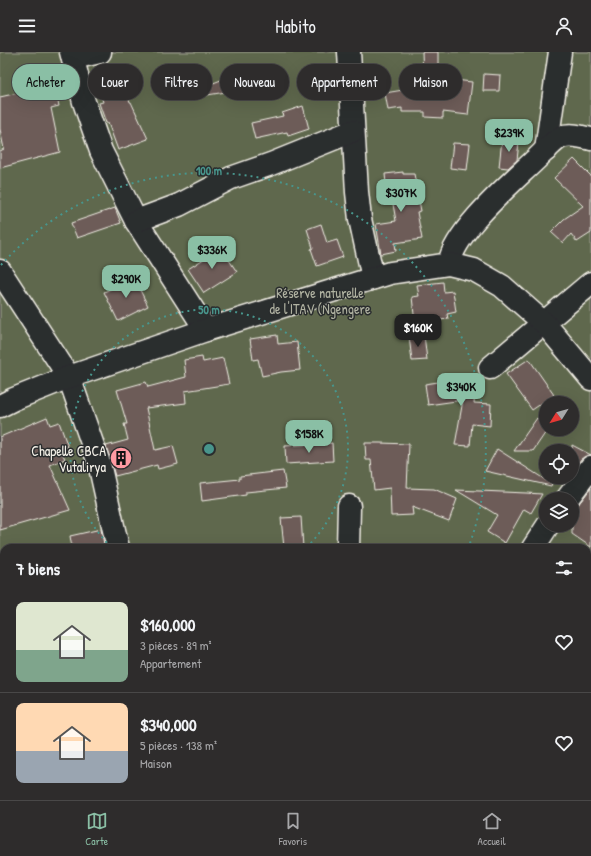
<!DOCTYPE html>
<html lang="fr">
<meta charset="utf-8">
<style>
body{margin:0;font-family:"Patrick Hand",sans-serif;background:#363434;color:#f1f3f6;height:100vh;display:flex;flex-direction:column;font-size:15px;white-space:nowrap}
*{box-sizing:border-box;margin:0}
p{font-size:13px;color:#a7a7a9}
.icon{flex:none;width:22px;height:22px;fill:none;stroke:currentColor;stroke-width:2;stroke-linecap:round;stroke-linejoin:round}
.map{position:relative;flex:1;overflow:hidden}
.details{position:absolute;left:0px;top:492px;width:591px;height:256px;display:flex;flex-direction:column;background:#2e2c2c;border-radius:12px 12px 0 0;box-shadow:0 4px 16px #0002,0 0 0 1px #494848}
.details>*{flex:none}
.hud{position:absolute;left:12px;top:12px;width:567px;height:36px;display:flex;gap:8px}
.needle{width:26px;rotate:233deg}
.buttons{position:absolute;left:539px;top:344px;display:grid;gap:8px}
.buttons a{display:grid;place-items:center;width:40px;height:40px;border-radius:50%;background:#2e2c2c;box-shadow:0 4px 16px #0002,0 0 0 1px #494848;font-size:20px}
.price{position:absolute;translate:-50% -34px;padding:0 9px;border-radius:8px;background:#8abfa5;color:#111;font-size:13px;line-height:26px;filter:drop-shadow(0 1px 2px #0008)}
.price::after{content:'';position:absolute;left:50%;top:24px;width:12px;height:9px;margin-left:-6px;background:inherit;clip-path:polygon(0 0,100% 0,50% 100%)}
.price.on{background:#222;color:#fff}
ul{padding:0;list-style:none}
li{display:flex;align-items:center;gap:12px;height:100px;padding:0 16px}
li+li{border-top:1px solid #494848}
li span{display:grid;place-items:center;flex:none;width:112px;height:80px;border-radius:8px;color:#555}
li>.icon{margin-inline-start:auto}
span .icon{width:48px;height:48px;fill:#fffc;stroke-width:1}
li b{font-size:17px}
h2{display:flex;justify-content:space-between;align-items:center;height:48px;padding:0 16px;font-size:17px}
.pill{padding:0 14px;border-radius:18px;background:#2e2c2c;box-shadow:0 4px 16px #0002,0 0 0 1px #494848;font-size:14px;line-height:36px}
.pill.on{background:#8abfa5;color:#111}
header{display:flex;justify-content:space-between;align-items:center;height:52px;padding:0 16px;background:#2e2c2c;font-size:18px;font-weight:600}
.menu{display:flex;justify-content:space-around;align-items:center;height:56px;border-top:1px solid #494848;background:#2e2c2c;font-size:11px;color:#a7a7a9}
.menu a{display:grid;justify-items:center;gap:2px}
.menu .on{color:#8abfa5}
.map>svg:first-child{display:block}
</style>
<header><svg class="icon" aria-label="menu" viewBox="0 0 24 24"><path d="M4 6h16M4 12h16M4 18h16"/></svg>Habito<svg class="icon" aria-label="person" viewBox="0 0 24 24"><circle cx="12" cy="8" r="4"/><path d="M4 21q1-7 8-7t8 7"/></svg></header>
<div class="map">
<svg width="591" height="748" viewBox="0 0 591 748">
<rect width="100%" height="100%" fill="#3e3b3b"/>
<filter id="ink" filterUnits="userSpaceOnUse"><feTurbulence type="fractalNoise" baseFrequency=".025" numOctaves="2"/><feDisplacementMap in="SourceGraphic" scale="8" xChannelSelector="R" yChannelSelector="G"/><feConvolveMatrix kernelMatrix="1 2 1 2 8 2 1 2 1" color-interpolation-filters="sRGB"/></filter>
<g filter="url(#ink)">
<path fill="#5f674d" stroke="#aaac9a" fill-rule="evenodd" d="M 0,0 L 591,0 L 591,748 L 0,748 ZM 546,351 L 572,351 L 572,377 L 546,377 ZM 546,399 L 572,399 L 572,425 L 546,425 ZM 546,447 L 572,447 L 572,473 L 546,473 ZM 4,496 L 587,496 L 587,744 L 4,744 Z"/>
<g fill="#6d5b58" stroke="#f4f1e8">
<polygon points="422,0 438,0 438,26 472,30 468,63 443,60 443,66 425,65 425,60 402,60 402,56 388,58 385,41 403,38 405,21 423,24"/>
<polygon points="117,12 130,50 131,50 148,87 118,98 108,71 106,71 99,51 103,50 93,20"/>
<polygon points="266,14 269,33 195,45 193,39 226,26 225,21"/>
<polygon points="484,22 500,23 499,39 483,39"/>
<polygon points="54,33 59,54 51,56 60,100 0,116 0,99 4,97 0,77 0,45"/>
<polygon points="303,54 309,77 288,84 287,80 255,87 251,71 283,64 282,61"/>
<polygon points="502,87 519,90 517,108 508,116 499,115"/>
<polygon points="453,91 470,92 467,118 450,116"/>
<polygon points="574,107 591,124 591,181 577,190 571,182 563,191 551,180 564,167 583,154 554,126"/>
<polygon points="403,120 403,122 414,122 421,159 417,160 422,187 395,191 396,199 381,202 376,172 396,169 391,141 387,141 385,122"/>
<polygon points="115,156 121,171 77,186 71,171"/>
<polygon points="321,172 327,191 337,188 343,205 317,214 311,197 313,196 307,177"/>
<polygon points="221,196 237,220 204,241 188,217"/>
<polygon points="134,226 148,254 118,269 104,240"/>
<polygon points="443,230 444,240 453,239 456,260 447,262 448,267 415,271 412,245 419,244 417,233"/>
<polygon points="277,283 278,292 297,290 300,318 281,320 262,324 258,307 253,308 250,287"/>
<polygon points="424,283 427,308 412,309 409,284"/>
<polygon points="202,305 203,310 223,306 229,332 185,339 186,351 146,356 155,398 173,394 178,412 158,417 157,413 115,424 106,394 128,388 124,372 127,372 117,338 146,330 148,335 186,325 184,308"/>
<polygon points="529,307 554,343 532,358 506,322"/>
<polygon points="445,329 445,331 468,330 469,339 475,339 474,351 491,352 490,374 472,372 470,394 455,393 463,348 428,353 425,332"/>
<polygon points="47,365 50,373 59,370 68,395 61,398 65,407 50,413 70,458 0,478 0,385"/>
<polygon points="537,366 546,373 546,377 548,377 533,399 514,399"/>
<polygon points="332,391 333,409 286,412 285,394"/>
<polygon points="365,391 380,391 409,392 407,436 434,437 457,447 449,469 412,455 413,463 391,464 390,436 374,438 371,408 366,408"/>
<polygon points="572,393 591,403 586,404 581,407 572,420"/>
<polygon points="497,397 552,432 551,434 485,419"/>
<polygon points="283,419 286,436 246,440 246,443 202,449 200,431 240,427 240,424"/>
<polygon points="591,436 591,495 572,482 572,458 577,454"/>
<polygon points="456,438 526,441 542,442 531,461 524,457 505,491 487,480 497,463"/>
<polygon points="301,465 303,496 284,496 281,466"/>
<polygon points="101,477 104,492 85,496 72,496 70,484"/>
</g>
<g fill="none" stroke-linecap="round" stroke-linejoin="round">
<g stroke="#f4f1e8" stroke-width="25">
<g id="minor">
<polyline points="71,0 84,50 101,99 136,169 206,278"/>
<polyline points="349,0 357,140 360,167 373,226"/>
<polyline points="73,6 100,0"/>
<polyline points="546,98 560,0"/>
<polyline points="136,169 179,153 231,126 271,112 353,79"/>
<path d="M 449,212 C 455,179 509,133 534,109 C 540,104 554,88 561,85 C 571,81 581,85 591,87"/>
<polyline points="0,219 69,325 99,411 118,496"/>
<polyline points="490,316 591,231"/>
<polyline points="0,354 14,347 69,325 206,278 390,221 449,212 474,218 502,234 545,272 591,327"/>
<polyline points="567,447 591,415"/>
<polyline points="348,496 349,454"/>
<polyline points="533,496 548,473"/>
<polyline points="587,573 591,576"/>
<polyline points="0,574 4,573"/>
<polyline points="0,719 4,718"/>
<polyline points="77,744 78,748"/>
<polyline points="221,744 222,748"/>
<polyline points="361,744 362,748"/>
<polyline points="468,744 469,748"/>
<polyline points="577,748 581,744"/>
</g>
</g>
<use href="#minor" stroke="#2a2d2e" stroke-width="22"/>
</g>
</g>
<g fill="none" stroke="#48958c" stroke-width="2" stroke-dasharray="2 4">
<path d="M111 495A139 139 0 1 1 307 495"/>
<path d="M1 213A278 278 0 0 1 469 494"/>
</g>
<defs>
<g id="building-disc" transform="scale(1.15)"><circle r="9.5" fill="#ff9aa2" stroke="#2a2d2e"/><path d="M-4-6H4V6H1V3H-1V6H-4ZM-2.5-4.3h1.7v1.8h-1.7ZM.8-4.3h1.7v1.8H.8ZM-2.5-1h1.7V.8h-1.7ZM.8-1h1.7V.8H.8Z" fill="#111"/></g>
</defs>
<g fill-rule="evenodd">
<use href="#building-disc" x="121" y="406"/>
</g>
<g text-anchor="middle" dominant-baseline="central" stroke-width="3" stroke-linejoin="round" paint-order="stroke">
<g font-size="14" fill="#b1b3a2" stroke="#2a2d2e">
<text x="320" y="240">Réserve naturelle<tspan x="320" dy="16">de l'ITAV (Ngengere</tspan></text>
</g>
<g font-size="14" fill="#f4f1e8" stroke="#2a2d2e" text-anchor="end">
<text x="106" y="398">Chapelle CBCA<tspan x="106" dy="16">Vutalirya</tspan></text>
</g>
</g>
<circle cx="209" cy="397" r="6" fill="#48958c" stroke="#2a2d2e" stroke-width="2"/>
<g font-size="12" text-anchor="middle" font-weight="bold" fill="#48958c" stroke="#2a2d2e" stroke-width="3" stroke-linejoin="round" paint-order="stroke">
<text x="209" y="123">100 m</text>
<text x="209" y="262">50 m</text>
</g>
</svg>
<div class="buttons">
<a><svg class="needle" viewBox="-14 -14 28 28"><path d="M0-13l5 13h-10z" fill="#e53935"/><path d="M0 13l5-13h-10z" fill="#a7a7a9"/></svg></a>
<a><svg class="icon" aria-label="locate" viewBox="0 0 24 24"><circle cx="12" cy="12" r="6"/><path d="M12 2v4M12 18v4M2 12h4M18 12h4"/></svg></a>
<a><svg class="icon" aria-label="layers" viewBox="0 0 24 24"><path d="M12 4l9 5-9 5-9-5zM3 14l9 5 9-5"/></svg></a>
</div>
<b class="price" style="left:509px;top:101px">$239K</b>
<b class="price" style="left:401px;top:161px">$307K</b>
<b class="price" style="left:212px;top:218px">$336K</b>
<b class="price" style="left:126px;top:247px">$290K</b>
<b class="price on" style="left:418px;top:296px">$160K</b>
<b class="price" style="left:461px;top:355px">$340K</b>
<b class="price" style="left:309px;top:402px">$158K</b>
<div class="hud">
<a class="pill on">Acheter</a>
<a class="pill">Louer</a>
<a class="pill">Filtres</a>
<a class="pill">Nouveau</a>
<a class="pill">Appartement</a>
<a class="pill">Maison</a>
</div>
<section class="details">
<h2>7 biens<svg class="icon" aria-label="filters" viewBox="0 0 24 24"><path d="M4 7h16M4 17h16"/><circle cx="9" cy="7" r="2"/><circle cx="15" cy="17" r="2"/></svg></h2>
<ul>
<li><span style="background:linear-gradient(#dfe7d0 60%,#7fa58c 0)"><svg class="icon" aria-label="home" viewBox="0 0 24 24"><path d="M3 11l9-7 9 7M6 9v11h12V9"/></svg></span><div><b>$160,000</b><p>3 pièces · 89 m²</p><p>Appartement</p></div><svg class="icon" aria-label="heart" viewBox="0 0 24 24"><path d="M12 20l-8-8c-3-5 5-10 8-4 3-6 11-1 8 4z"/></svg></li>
<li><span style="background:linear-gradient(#ffd9b3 60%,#9aa5b1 0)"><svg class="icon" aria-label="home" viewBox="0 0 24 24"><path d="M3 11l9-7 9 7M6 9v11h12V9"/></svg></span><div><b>$340,000</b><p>5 pièces · 138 m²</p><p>Maison</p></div><svg class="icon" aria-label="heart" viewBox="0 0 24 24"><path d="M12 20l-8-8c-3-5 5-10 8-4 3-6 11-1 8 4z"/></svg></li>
</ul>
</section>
</div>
<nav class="menu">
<a class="on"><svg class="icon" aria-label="map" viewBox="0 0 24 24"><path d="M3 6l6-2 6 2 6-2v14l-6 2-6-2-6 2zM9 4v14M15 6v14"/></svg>Carte</a>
<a><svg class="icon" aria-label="saved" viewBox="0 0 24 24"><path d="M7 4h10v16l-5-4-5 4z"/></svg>Favoris</a>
<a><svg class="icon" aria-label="home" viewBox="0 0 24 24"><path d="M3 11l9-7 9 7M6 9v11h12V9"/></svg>Accueil</a>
</nav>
